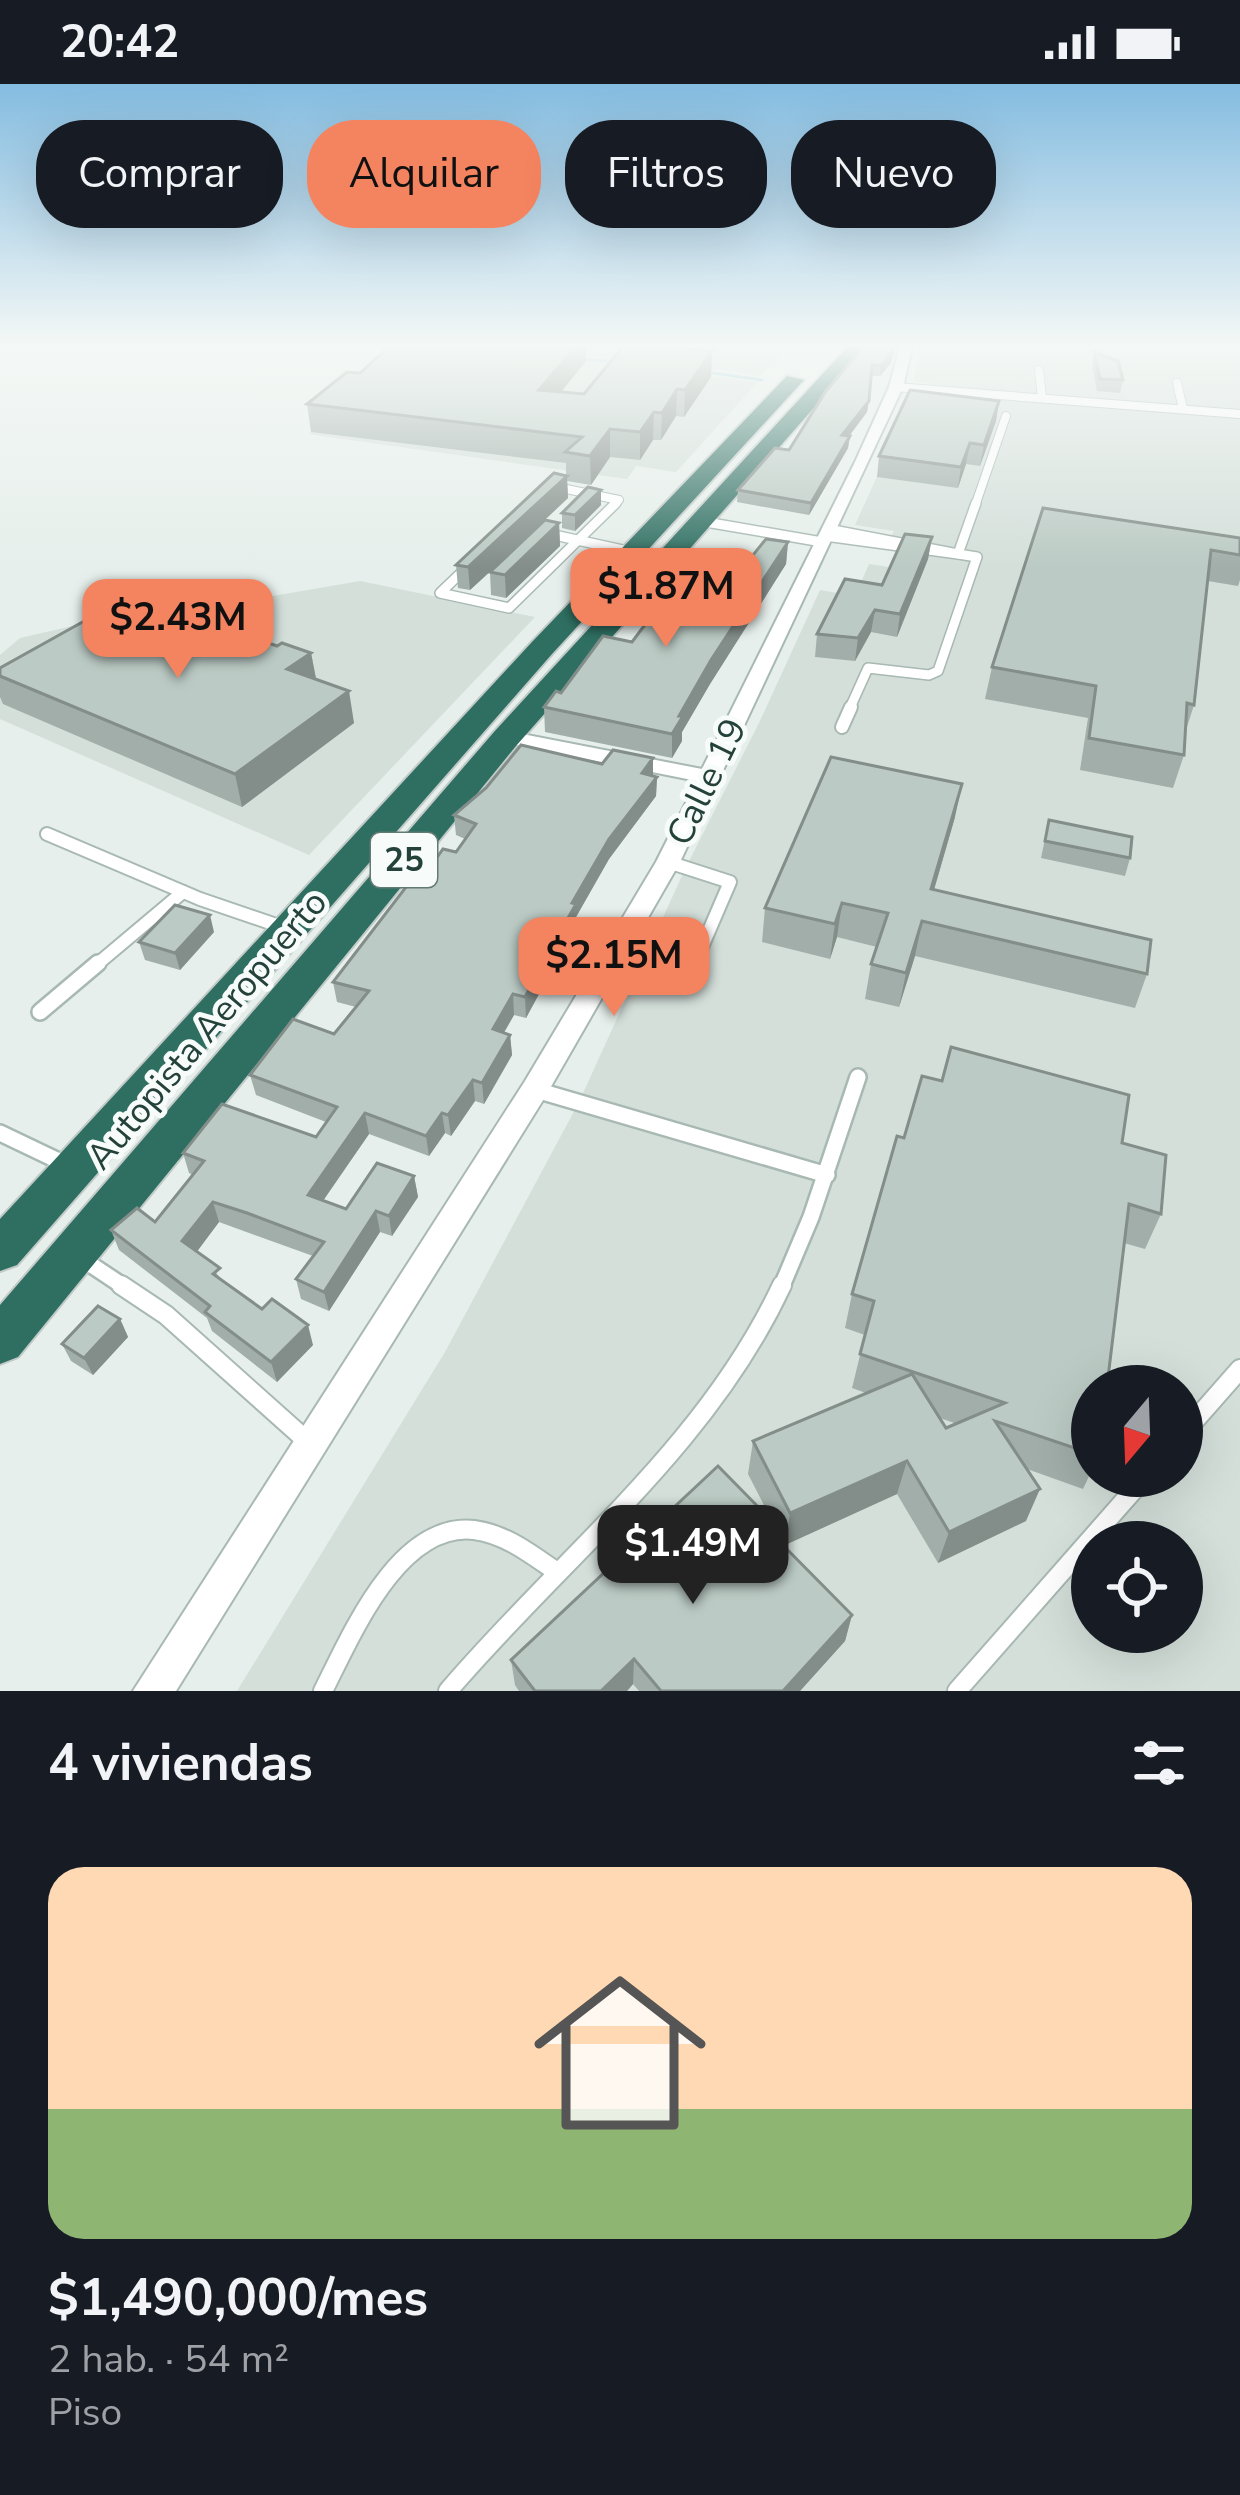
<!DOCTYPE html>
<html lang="es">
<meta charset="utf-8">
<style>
body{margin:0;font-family:"Nunito Sans",sans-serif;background:#20242c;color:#f1f3f6;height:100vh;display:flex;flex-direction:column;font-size:45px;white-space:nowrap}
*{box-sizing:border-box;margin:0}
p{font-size:39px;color:#9ea1a6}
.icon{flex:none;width:66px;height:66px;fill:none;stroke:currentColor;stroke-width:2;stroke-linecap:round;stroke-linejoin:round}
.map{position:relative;height:1607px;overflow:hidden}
.drawer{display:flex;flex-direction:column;background:#171b24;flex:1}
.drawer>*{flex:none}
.guide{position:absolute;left:36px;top:36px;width:1170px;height:108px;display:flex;gap:24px}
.needle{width:78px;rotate:199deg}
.fabs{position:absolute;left:1071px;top:1281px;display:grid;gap:24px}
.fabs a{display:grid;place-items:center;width:132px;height:132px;border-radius:50%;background:#171b24;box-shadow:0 12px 48px #0002;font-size:60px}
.price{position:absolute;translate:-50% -102px;padding:0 27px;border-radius:24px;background:#f4845f;color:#111;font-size:39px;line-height:78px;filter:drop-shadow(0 3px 6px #0008)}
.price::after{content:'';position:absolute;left:50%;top:72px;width:36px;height:27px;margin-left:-18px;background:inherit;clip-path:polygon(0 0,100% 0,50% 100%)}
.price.current{background:#222;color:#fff}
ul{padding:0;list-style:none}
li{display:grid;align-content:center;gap:24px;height:636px;padding:0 48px}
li+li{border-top:3px solid #363941}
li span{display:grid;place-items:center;height:372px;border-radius:36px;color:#555}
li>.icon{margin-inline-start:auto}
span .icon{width:216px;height:216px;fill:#fffc;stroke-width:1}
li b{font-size:51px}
h2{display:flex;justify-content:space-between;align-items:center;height:144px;padding:0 48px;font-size:51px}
.tag{padding:0 42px;border-radius:48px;background:#171b24;box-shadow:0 12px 48px #0002;font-size:42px;line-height:108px}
.tag.current{background:#f4845f;color:#111}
.status{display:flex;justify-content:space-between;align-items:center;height:84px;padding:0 60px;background:#171b24;direction:ltr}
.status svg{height:33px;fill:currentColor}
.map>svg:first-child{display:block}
</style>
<div class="status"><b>20:42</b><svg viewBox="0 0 49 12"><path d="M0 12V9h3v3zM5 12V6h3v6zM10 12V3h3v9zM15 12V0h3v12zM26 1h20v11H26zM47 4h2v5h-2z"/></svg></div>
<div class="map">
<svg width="1240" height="1607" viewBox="0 0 1240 1607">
<rect width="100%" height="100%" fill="#e6efeb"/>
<g fill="#d4dfda" fill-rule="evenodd">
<polygon points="456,259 793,259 760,292 666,278 452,263"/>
<path d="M 920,259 L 1240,259 L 1240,1607 L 237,1607 L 445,1268 L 579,1018 L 685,785 L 759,639 L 820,506 L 855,512 L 869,480 L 889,483 L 896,467 L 884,465 L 894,447 L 855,441 L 908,324 L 899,323 L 954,308 L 954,303 L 914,297 ZM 1092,1302 L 1182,1302 L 1182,1392 L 1092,1392 ZM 1092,1458 L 1182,1458 L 1182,1548 L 1092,1548 Z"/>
<polygon points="413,261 586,277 758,298 676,388 636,382 627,395 308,350"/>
<polygon points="360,497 535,533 309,771 0,635 0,571 20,554 164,521 215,522"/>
</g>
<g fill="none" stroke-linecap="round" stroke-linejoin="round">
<g stroke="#8ec9d4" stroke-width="3">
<polyline points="581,275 616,278"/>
<polyline points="706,288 762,296"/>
</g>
<g stroke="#a8b8b2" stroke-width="10">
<g id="lane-far4">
<polyline points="1039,286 1042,314"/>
<polyline points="1177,299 1183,325"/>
<polyline points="896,303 1240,330"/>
<polyline points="531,422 552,402 619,416 613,422"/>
<polyline points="975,422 1006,332"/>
</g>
</g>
<g stroke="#a8b8b2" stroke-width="12">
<g id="lane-far3">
<polyline points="534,419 440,509 509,524 616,419"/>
<polyline points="700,437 822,458"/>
<polyline points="545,449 632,468"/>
<polyline points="825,452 958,470 828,445"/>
<polyline points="849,626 868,584 929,591 938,587 977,473 958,470 976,419"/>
</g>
</g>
<g stroke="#a8b8b2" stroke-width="16">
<g id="lane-far2">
<polyline points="842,643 851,623"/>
<polyline points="47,750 200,815 288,845"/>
<polyline points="668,778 730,798 702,863"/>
<polyline points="95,882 183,808"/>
</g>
</g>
<g stroke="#a8b8b2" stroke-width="20">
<g id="lane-far1">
<polyline points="40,928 98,879"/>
<polyline points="536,1006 827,1091"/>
<polyline points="0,1049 67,1081"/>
<polyline points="81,1174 126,1204"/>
<polyline points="781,1204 811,1133 858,993"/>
</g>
</g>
<g stroke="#a8b8b2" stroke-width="22">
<g id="lane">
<polyline points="121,1201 166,1231 307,1357"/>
<polyline points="1182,1351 1240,1285"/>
<path d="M 323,1607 C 351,1552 398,1438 474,1446 C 506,1450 532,1471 557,1488"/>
<path d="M 448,1607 C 562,1473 706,1364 782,1201"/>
<polyline points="957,1607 1146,1392"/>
</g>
</g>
<g stroke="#a8b8b2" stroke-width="4">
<polygon id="street" points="901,259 913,259 903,303 680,778 545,1013 176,1607 133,1607 525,997 656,778 697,697 507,659 497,653 507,647 702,685 855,378 889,303"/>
</g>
<g stroke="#c2cac8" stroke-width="4">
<g id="highway">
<polygon points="851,259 871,259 516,662 18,1273 0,1280 0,1221 494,648"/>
<polygon points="787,292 804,296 552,570 17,1181 0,1187 0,1135 532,558"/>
</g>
</g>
<use href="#lane-far4" stroke="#fff" stroke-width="8"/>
<use href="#lane-far3" stroke="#fff" stroke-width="9"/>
<use href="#lane-far2" stroke="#fff" stroke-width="12"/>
<use href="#lane-far1" stroke="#fff" stroke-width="15"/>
<use href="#lane" stroke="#fff" stroke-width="18"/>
<use href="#street" fill="#fff" fill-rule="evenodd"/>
<use href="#highway" fill="#2f6f62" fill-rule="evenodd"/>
</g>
<g fill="#a1aea9" fill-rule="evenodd">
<polygon points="867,259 891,279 880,292 871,292 867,328 849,352 848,364 809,431 737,418 738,406 789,366"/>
<polygon points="712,267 711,293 684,333 676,332 661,356 653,356 640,376 610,373 591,401 567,397 568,414 493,485 559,439 560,462 506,514 491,511 490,488 470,506 458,504 456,481 566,392 566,379 311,348 307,320 586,277 561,308 584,310"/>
<polygon points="1094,268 1123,296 1120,309 1097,307 1092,280"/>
<polygon points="999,317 996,337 980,382 966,380 958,404 877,393 879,372"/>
<polygon points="601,421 575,447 562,444 562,429"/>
<polygon points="1043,424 1240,454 1240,496 1238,502 1208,497 1194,621 1185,649 1184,671 1173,704 1080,686 1088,634 985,615 992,583"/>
<polygon points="932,453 928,475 897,553 871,548 855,577 815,573 817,550 882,501"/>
<polygon points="788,458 786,480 710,600 682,648 682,657 672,674 545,648 544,623 632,558"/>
<polygon points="277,562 311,569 316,595 354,639 242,723 3,620 0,613 0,584"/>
<polygon points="653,674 653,692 657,693 656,712 609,775 576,833 576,840 566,858 566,869 558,885 553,884 526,934 514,931 504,949 510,951 512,971 484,1020 475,1017 451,1052 445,1049 429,1072 369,1050 323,1117 346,1125 414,1092 418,1113 392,1152 380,1148 329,1227 301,1215 296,1195 313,1172 219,1138 197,1167 224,1198 313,1261 277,1298 212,1247 207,1234 119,1166 111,1146 155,1138 193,1091 189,1089 183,1069 316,1053 326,1038 256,1011 250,991 334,950 356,923 337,918 333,898 433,779 456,768 465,755 456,751 454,731 602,680"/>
<polygon points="955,733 934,806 1147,890 1135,924 915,872 899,923 865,915 871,880 877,863 837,853 830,875 762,858 765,824"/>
<polygon points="1049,736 1130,774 1125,792 1041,774"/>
<polygon points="214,848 180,886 145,876 139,858"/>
<path d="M 904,1054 L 1122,1059 L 1161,1130 L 1145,1165 L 1124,1159 L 1092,1302 L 1092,1386 L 1083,1405 L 1027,1385 L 1026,1437 L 938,1479 L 897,1410 L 785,1461 L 775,1442 L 773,1451 L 852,1531 L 845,1557 L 800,1607 L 639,1607 L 633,1600 L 627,1607 L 519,1607 L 515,1601 L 511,1576 L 772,1437 L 748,1390 L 753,1357 L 866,1309 L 852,1304 L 865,1251 L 845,1244 L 852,1210 ZM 940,1334 L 957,1340 L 946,1344 Z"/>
<polygon points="120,1235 128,1253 93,1291 71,1277 62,1260"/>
</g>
<g fill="#838d89">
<polygon points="579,259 586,259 586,277 541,332 539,306"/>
<polygon points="895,259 897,259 891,279 880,292 881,282"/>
<polygon points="712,267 711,293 684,333 685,306"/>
<polygon points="677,305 676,332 661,356 662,329"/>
<polygon points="869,317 867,328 841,363 842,351"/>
<polygon points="999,317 996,337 980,382 984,361"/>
<polygon points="654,328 653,356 640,376 640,348"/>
<polygon points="610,345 610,373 591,401 590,372"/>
<polygon points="850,352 848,364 809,431 811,419"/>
<polygon points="970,359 966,380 958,404 961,383"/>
<polygon points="567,392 568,414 470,506 468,483"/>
<polygon points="601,406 601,421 575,447 575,431"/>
<polygon points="559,439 560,462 506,514 505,491"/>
<polygon points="932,453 928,475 897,553 900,530"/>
<polygon points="788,458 786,480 710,600 682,648 682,657 672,674 672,650 679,632 711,576"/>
<polygon points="875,526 871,548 855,577 858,554"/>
<polygon points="311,569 317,600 287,585"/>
<polygon points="349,607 354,639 242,723 235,690"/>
<polygon points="653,674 653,693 642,689"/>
<polygon points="657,693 656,712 609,775 576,833 576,840 566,858 566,869 558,885 557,865 560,848 572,819 609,755"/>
<polygon points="962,700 955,733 924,840 931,805"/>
<polygon points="842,819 837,853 830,875 835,840"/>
<polygon points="210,831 214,848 180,886 175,869"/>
<polygon points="922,837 915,872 899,923 906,889"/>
<polygon points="552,864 553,884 526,934 525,913"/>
<polygon points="513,910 514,931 494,965 493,945"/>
<polygon points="510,951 512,971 484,1020 482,999"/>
<polygon points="473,996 475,1017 451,1052 448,1031"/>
<polygon points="365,1029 369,1050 313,1131 308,1111"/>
<polygon points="442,1029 445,1049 429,1072 426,1052"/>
<polygon points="414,1092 418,1113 392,1152 389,1132"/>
<polygon points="213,1118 219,1138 190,1177 182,1157"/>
<polygon points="376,1127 380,1148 329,1227 324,1208"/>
<polygon points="120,1235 128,1253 93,1291 84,1274"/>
<polygon points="308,1241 313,1261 277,1298 271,1278"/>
<polygon points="907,1377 897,1410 785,1461 790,1429"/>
<polygon points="1040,1405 1026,1437 938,1479 949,1448"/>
<polygon points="852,1531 845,1557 800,1607 783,1607"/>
<polygon points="634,1575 633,1600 627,1607 601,1607"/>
</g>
<g fill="#bbcac4" stroke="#838d89" stroke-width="3">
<polygon points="393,259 579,259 539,306 584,310 626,259 712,267 685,306 677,305 662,329 654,328 640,348 610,345 590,372 565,368 582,353 307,320 347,288 360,289"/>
<polygon points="867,259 895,259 892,268 881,282 872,281 869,317 842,351 850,352 811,419 738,406 775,364 789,366 826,307"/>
<polygon points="1094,268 1118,277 1123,296 1100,295"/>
<polygon points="910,306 999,317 984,361 970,359 961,383 879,372"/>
<polygon points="554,389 567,392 468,483 456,481"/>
<polygon points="588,403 601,406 575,431 562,429"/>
<polygon points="1043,424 1240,454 1240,471 1211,466 1194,621 1187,619 1184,671 1089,654 1096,602 992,583"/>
<polygon points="545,436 559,439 505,491 490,488"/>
<polygon points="905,450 932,453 900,530 875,526 858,554 817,550 845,495 882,501"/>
<polygon points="766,455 788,458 711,576 679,632 683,632 672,650 544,623 556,607 561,609 603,552 632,558 689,482 737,491"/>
<polygon points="141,512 277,562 282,559 311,569 287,585 349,607 235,690 0,592 0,584 113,521 120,523"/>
<polygon points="521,661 602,680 613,666 653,674 642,689 657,693 609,755 572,819 576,820 560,848 566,849 557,865 552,864 525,913 513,910 493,945 510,951 482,999 473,996 448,1031 442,1029 426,1052 365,1029 308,1111 346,1125 377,1079 414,1092 389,1132 376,1127 324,1208 296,1195 324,1158 247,1129 213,1118 182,1157 220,1184 213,1190 262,1225 272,1215 308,1241 271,1278 205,1228 210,1222 111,1146 137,1124 155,1138 204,1077 183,1069 222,1020 316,1053 337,1023 250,991 293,935 334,950 369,907 333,898 426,777 433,779 443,765 456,768 476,740 454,731 486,704"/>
<polygon points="831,673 962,700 931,805 1151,856 1147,890 922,837 906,889 871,880 888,829 842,819 835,840 765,824"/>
<polygon points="1049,736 1132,753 1130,774 1045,757"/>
<polygon points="175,821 210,831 175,869 139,858"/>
<polygon points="951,963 1129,1011 1122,1059 1166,1071 1161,1130 1129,1120 1107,1302 1092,1302 1092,1370 995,1337 1040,1405 949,1448 907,1377 790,1429 753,1357 912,1290 946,1344 1005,1319 860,1270 874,1217 852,1210 897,1052 904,1054 922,992 942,997"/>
<polygon points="98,1222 120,1235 84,1274 62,1260"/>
<polygon points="718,1382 775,1440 766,1444 852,1531 783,1607 661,1607 634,1575 601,1607 535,1607 511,1576"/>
</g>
<linearGradient id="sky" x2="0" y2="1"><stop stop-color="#84bce0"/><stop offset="0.54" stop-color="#f4f8f6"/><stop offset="1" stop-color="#f4f8f6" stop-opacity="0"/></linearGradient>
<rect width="1240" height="484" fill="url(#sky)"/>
<g text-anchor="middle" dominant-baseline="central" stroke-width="10" stroke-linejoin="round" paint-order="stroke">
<rect fill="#f7fbf9" stroke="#637a73" stroke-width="3" x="371" y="749" width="66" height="54" rx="9"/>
<g font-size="33" font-weight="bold" fill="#24423a">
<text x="404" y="776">25</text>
</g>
<g font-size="36" fill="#24423a" stroke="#f7fbf9">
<text transform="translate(707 698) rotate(-64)">Calle 19</text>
<text transform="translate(207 946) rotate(-50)">Autopista Aeropuerto</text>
</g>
</g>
</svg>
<div class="fabs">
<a><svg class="needle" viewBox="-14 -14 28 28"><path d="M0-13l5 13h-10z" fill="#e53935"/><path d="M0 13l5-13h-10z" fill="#9ea1a6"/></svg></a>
<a><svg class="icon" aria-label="locate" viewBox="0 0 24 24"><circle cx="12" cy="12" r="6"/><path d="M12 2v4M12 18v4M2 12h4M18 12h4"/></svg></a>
</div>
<b class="price" style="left:666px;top:566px">$1.87M</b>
<b class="price" style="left:178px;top:597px">$2.43M</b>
<b class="price" style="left:614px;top:935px">$2.15M</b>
<b class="price current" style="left:693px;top:1523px">$1.49M</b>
<div class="guide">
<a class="tag">Comprar</a>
<a class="tag current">Alquilar</a>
<a class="tag">Filtros</a>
<a class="tag">Nuevo</a>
</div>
</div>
<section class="drawer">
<h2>4 viviendas<svg class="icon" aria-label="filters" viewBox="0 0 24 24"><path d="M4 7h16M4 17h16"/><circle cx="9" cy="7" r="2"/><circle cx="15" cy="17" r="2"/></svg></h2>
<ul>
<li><span style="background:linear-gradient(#ffd9b3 65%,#8fb573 0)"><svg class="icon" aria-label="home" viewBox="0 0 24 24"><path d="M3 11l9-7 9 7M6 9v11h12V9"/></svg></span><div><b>$1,490,000/mes</b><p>2 hab. · 54 m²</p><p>Piso</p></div></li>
</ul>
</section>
